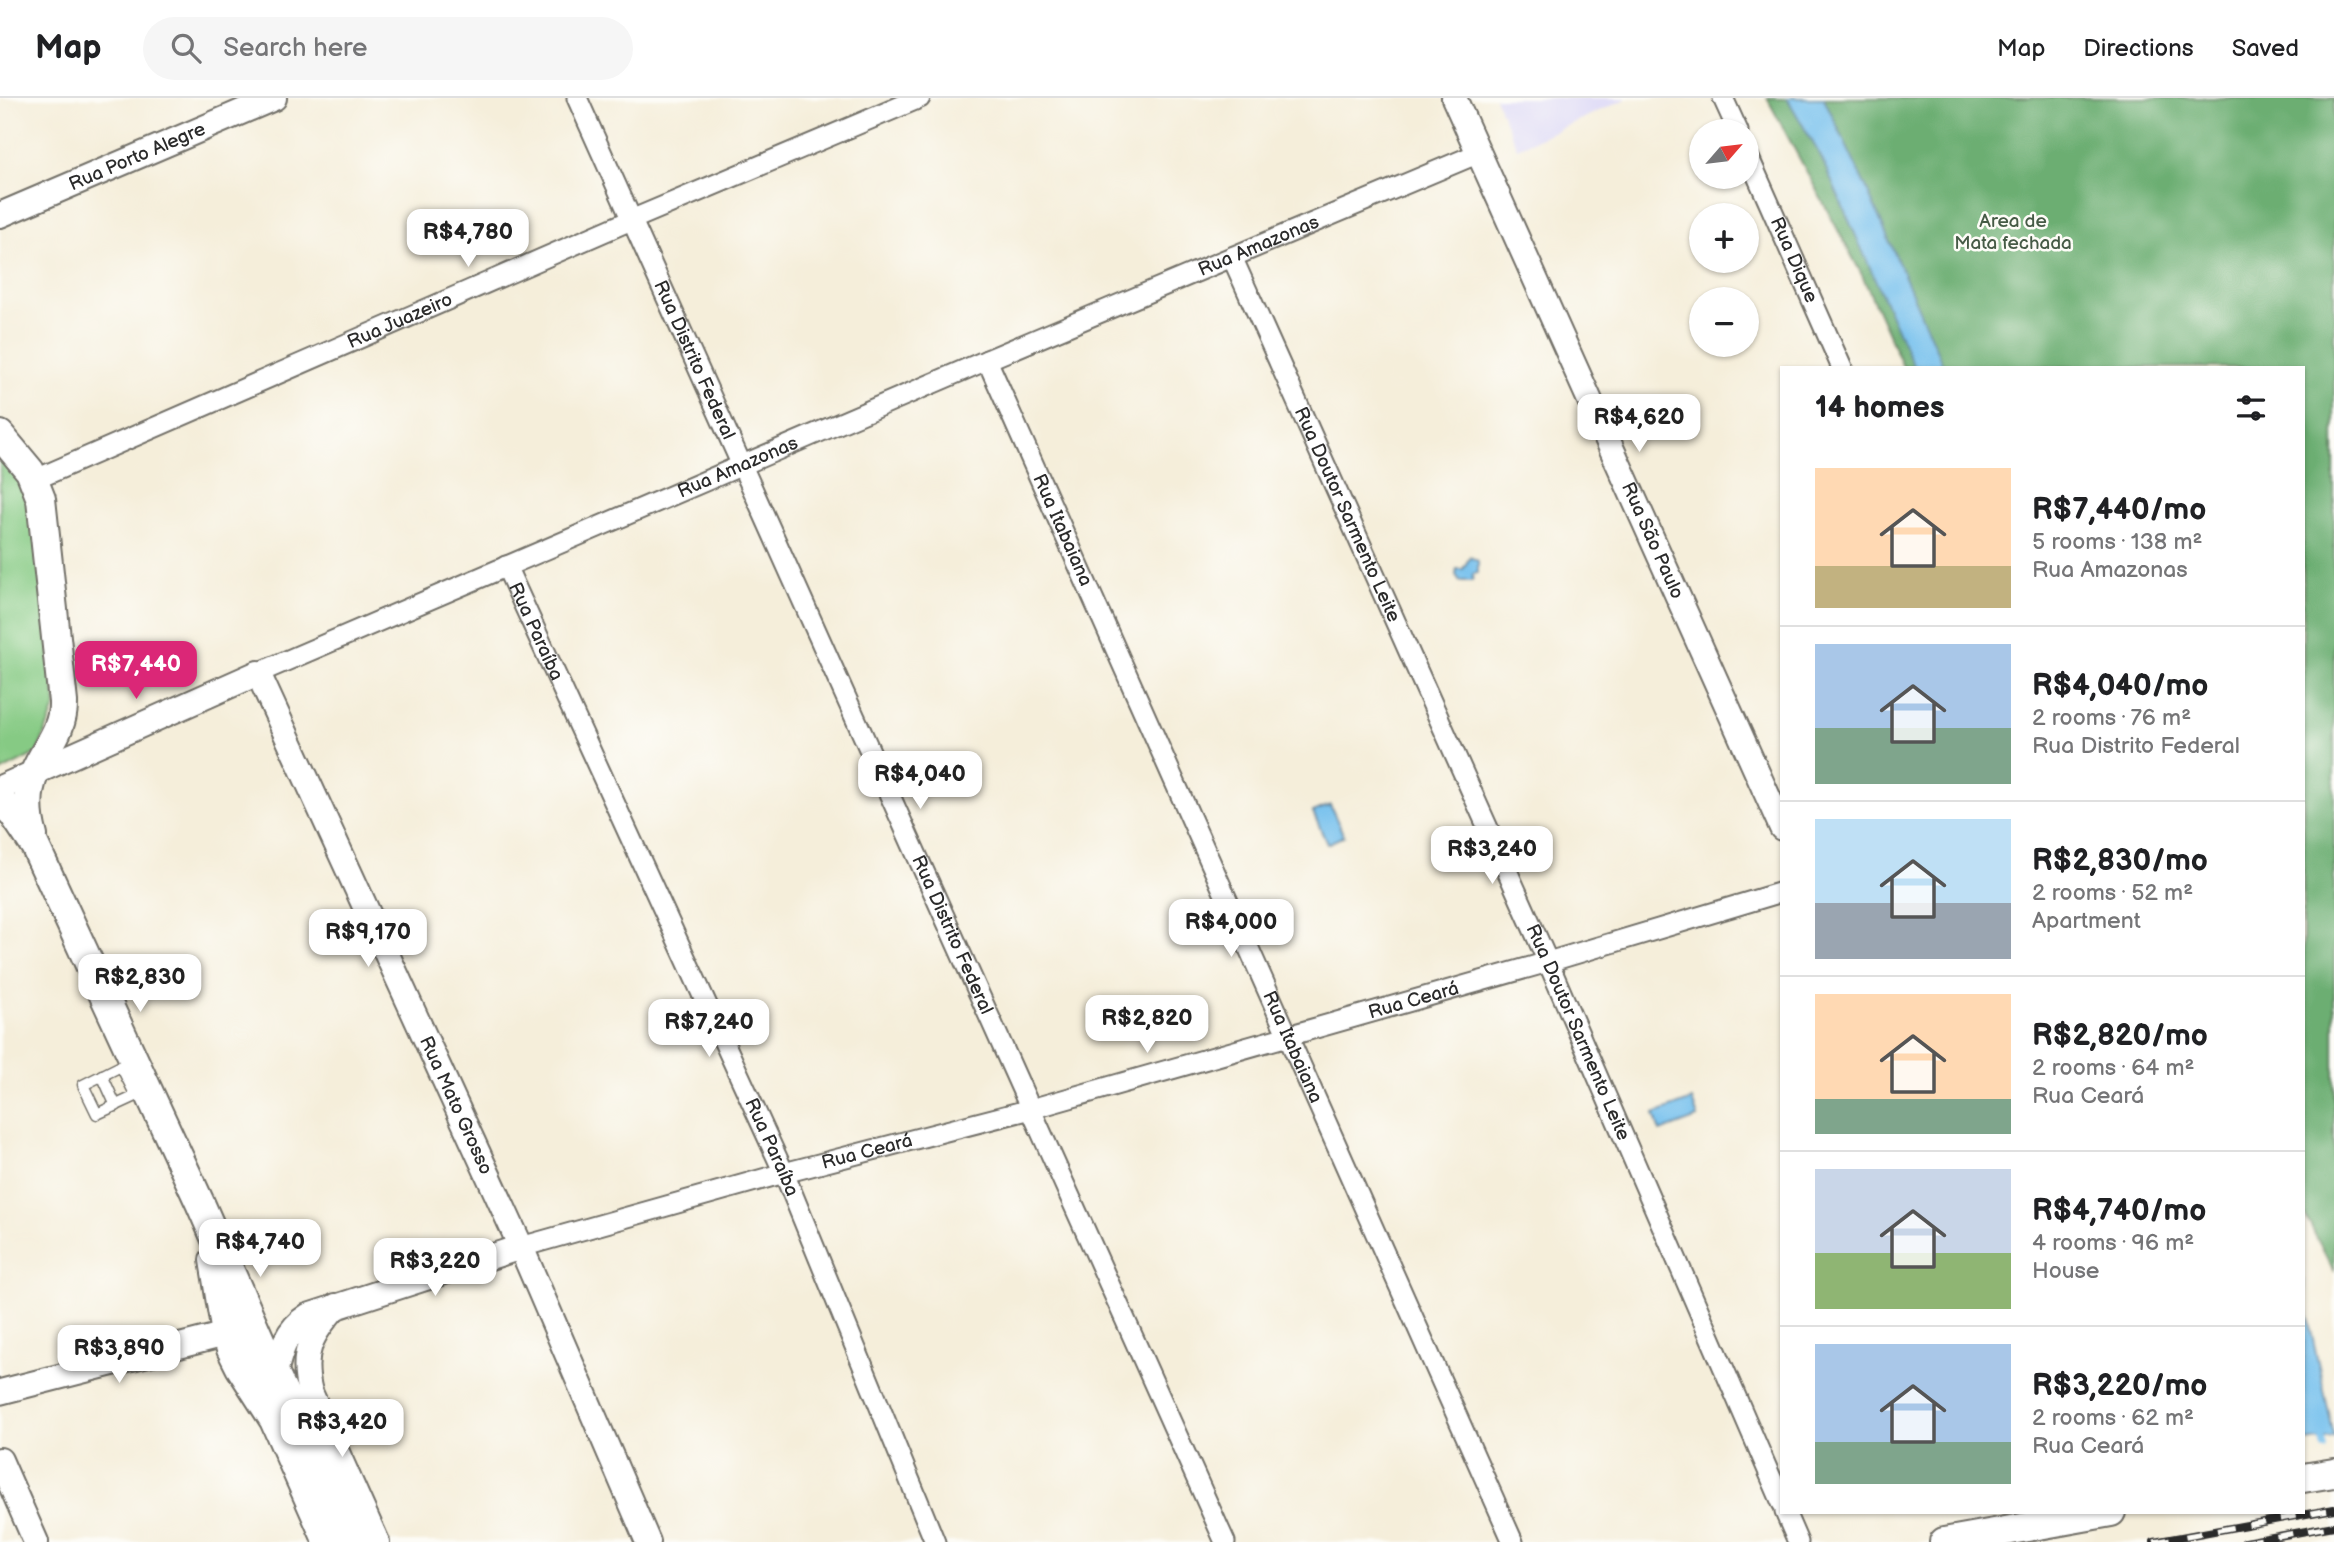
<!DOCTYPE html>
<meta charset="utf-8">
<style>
body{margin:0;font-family:"Balsamiq Sans",sans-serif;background:#f6f6f6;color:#202124;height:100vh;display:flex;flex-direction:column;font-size:26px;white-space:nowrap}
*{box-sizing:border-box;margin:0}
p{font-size:23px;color:#757577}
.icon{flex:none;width:38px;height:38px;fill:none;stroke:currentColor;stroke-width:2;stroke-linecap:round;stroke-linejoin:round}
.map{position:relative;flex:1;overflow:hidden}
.side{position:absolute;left:1780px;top:268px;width:525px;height:1148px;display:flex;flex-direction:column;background:#fff;border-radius:0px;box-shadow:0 2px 5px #0004}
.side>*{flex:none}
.needle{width:46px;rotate:62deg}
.tools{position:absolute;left:1689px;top:21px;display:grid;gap:14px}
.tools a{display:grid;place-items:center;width:70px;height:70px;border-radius:50%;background:#fff;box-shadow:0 2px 5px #0004;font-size:35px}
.price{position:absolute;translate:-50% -60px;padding:0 16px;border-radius:14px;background:#fff;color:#222;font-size:23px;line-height:46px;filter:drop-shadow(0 2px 4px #0008)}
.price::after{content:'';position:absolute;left:50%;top:42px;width:21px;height:16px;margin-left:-10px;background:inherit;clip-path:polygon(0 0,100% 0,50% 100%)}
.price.current{background:#db2777;color:#fff}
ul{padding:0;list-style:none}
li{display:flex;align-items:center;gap:21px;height:175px;padding:0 35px}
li+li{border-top:2px solid #e0e0e0}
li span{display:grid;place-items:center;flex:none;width:196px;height:140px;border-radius:0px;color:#555}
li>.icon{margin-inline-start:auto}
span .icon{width:84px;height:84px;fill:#fffc;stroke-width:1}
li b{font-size:30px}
h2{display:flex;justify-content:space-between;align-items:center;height:84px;padding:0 35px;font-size:30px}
header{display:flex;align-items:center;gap:42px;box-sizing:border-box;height:98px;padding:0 35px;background:#fff;border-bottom:2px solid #e0e0e0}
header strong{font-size:33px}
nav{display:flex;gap:38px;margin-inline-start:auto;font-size:24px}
.search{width:490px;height:63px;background:#f6f6f6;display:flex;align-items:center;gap:18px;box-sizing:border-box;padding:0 24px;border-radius:38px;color:#757577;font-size:26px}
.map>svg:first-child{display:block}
</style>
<header>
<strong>Map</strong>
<div class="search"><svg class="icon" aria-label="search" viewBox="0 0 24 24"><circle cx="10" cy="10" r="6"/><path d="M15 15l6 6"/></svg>Search here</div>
<nav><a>Map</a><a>Directions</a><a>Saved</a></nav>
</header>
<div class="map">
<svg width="2334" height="1444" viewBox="0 0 2334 1444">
<rect width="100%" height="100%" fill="#fdfcf7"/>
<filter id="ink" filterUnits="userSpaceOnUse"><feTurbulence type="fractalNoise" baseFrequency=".0143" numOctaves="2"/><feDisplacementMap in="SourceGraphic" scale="14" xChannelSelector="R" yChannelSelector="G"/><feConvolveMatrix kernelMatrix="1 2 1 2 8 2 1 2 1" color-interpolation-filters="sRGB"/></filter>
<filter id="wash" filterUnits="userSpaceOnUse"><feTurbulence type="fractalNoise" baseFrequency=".00686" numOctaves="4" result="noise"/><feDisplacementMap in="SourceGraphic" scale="28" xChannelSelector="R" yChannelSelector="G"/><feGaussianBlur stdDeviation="1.57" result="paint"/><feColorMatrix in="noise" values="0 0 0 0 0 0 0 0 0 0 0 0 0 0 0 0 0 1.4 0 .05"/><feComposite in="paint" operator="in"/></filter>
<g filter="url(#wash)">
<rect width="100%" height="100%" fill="#f5eeda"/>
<polygon fill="#dad6f7" points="1495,0 1628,0 1517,50"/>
<polygon fill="#86ca84" stroke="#587a58" stroke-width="2" points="0,353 31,384 56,607 37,655 0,674"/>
<polygon fill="#6cae72" stroke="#4c6c4e" stroke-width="2" points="1767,0 2334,0 2334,1174 2303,1113 2303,270 1903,269 1861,175"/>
<g fill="#73bfed" stroke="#4f758c" stroke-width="2">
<polygon points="1787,0 1824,0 1865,87 1944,269 1914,269 1820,57"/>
<polygon points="1470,459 1478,463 1478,475 1473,476 1472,483 1460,483 1456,477 1457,471 1463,471"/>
<polygon points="1330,707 1344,738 1327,746 1313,714"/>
<polygon points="1692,1002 1698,1020 1660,1034 1654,1016"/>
<polygon points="2303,1181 2308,1219 2334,1338 2334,1340 2307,1344 2303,1327"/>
</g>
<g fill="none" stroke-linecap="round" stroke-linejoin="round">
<polyline stroke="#73bfed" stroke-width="6" points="2320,1335 2324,1350"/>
</g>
</g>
<g filter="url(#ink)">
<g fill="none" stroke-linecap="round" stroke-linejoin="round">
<g stroke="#726f68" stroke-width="13">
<g id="service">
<polygon points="121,968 136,998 97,1016 83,987"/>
<polyline points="102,977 116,1008"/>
</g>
</g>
<g stroke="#726f68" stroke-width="23">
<g id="minor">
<path id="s1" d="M 577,0 L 1225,1444"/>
<polyline points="1723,0 1738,33"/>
<path id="s2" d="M 1746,53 L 1842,270"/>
<path id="s3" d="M 1232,159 L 1548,864 L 1782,1405"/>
<path id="s4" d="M 987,262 L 1513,1444"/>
<path id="s5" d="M 34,382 L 631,122 L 920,0"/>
<path id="s6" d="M 506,468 L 784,1075 L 935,1444"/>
<path id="s7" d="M 258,575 L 987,262 L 1479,55"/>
<path id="s8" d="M 521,1149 L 784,1075 L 1031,1011 L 1548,864 L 1782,794"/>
<polyline points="1785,1414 1798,1444"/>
</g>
</g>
<g stroke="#726f68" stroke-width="28">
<g id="tertiary">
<path id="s9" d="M 1454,0 L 1782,730"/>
<path id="s10" d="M 0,117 L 274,0"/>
<path id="s11" d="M 0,690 L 258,575 L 521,1149 L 648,1444"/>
<path d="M 336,1208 C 311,1236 300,1255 310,1294 L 377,1444"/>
<path d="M 275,1276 C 280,1253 287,1231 308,1218 L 521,1149"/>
<polyline points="0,1294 226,1236 242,1239 266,1264"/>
<polyline points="0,1362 36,1444"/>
</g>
</g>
<g stroke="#726f68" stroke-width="32">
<g id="secondary">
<path d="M 0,337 L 30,373 L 41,401 L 63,604 C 64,632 45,650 35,674 C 26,694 27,717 33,738"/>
<polyline points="0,703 13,715 35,748 200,1105 275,1276 354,1444"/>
<polyline points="214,1162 226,1236 231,1251 240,1269 274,1322 328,1444"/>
<polyline points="2303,1380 2334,1375"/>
<polyline points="1944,1444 2111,1414"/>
</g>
</g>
<use href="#service" stroke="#fff" stroke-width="10"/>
<use href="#minor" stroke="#fff" stroke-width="19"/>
<use href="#tertiary" stroke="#fff" stroke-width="24"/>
<use href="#secondary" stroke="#fff" stroke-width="28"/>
<g stroke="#2b2b2b" stroke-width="8">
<g id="rail">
<polyline points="2154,1444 2334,1411"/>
<polyline points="2245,1444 2334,1428"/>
</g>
</g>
<use href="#rail" stroke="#fdfcf7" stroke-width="5" stroke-dasharray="16" stroke-linecap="butt"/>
</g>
</g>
<g text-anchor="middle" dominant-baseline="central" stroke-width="5" stroke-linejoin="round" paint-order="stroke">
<g font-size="19" fill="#2b2b2b" stroke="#fdfcf7">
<text stroke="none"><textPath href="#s10" startOffset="149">Rua Porto Alegre</textPath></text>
<text stroke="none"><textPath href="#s7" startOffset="1088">Rua Amazonas</textPath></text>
<text stroke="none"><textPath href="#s2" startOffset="119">Rua Dique</textPath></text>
<text stroke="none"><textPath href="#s5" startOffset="399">Rua Juazeiro</textPath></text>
<text stroke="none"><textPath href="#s1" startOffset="287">Rua Distrito Federal</textPath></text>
<text stroke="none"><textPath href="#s7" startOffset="522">Rua Amazonas</textPath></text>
<text stroke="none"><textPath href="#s3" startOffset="282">Rua Doutor Sarmento Leite</textPath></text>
<text stroke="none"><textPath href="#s4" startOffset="186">Rua Itabaiana</textPath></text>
<text stroke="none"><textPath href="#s9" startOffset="485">Rua São Paulo</textPath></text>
<text stroke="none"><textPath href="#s6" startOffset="72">Rua Paraíba</textPath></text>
<text stroke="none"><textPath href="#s1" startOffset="917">Rua Distrito Federal</textPath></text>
<text stroke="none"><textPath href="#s8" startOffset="926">Rua Ceará</textPath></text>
<text stroke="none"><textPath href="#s3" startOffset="849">Rua Doutor Sarmento Leite</textPath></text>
<text stroke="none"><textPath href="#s4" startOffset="752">Rua Itabaiana</textPath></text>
<text stroke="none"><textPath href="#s11" startOffset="758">Rua Mato Grosso</textPath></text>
<text stroke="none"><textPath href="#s6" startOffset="639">Rua Paraíba</textPath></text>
<text stroke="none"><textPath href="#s8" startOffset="359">Rua Ceará</textPath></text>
</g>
<g font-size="19" fill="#465b46" stroke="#fdfcf7">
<text x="2013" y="123">Area de<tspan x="2013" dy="22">Mata fechada</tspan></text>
</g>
</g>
</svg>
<div class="tools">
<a><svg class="needle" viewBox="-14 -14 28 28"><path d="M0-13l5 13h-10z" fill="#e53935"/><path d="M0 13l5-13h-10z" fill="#757577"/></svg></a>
<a>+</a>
<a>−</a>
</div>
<b class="price" style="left:468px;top:171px">R$4,780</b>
<b class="price" style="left:1639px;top:356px">R$4,620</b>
<b class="price current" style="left:136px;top:603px">R$7,440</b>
<b class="price" style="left:920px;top:713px">R$4,040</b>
<b class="price" style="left:1492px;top:788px">R$3,240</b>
<b class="price" style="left:1231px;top:861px">R$4,000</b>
<b class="price" style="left:368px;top:871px">R$9,170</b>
<b class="price" style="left:140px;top:916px">R$2,830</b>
<b class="price" style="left:1147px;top:957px">R$2,820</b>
<b class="price" style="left:709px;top:961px">R$7,240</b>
<b class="price" style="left:260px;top:1181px">R$4,740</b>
<b class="price" style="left:435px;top:1200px">R$3,220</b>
<b class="price" style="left:119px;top:1287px">R$3,890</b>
<b class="price" style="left:342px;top:1361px">R$3,420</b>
<section class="side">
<h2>14 homes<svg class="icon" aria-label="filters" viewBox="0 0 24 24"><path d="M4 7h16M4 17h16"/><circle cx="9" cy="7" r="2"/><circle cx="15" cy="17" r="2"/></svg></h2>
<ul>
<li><span style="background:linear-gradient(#ffd9b3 70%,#c2b280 0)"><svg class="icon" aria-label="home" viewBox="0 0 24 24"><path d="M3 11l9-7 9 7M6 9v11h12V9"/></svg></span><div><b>R$7,440/mo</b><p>5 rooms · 138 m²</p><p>Rua Amazonas</p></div></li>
<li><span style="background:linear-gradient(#a9c7e8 60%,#7fa58c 0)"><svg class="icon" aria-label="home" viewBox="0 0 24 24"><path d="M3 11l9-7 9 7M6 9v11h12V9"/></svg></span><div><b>R$4,040/mo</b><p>2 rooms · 76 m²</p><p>Rua Distrito Federal</p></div></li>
<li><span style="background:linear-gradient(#bfe0f5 60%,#9aa5b1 0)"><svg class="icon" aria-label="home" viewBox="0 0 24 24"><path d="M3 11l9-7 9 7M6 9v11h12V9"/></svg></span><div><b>R$2,830/mo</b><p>2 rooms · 52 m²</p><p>Apartment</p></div></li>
<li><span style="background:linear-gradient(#ffd9b3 75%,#7fa58c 0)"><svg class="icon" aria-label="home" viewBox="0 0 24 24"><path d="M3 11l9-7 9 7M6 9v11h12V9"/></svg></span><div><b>R$2,820/mo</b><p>2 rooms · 64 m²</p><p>Rua Ceará</p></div></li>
<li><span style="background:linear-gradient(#c9d6e8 60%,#8fb573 0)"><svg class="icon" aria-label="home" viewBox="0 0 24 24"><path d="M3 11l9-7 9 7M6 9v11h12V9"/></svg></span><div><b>R$4,740/mo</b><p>4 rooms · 96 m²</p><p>House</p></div></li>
<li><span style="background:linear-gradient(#a9c7e8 70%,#7fa58c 0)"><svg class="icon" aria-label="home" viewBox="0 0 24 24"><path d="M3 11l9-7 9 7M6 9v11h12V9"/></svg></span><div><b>R$3,220/mo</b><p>2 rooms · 62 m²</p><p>Rua Ceará</p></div></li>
</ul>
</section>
</div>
